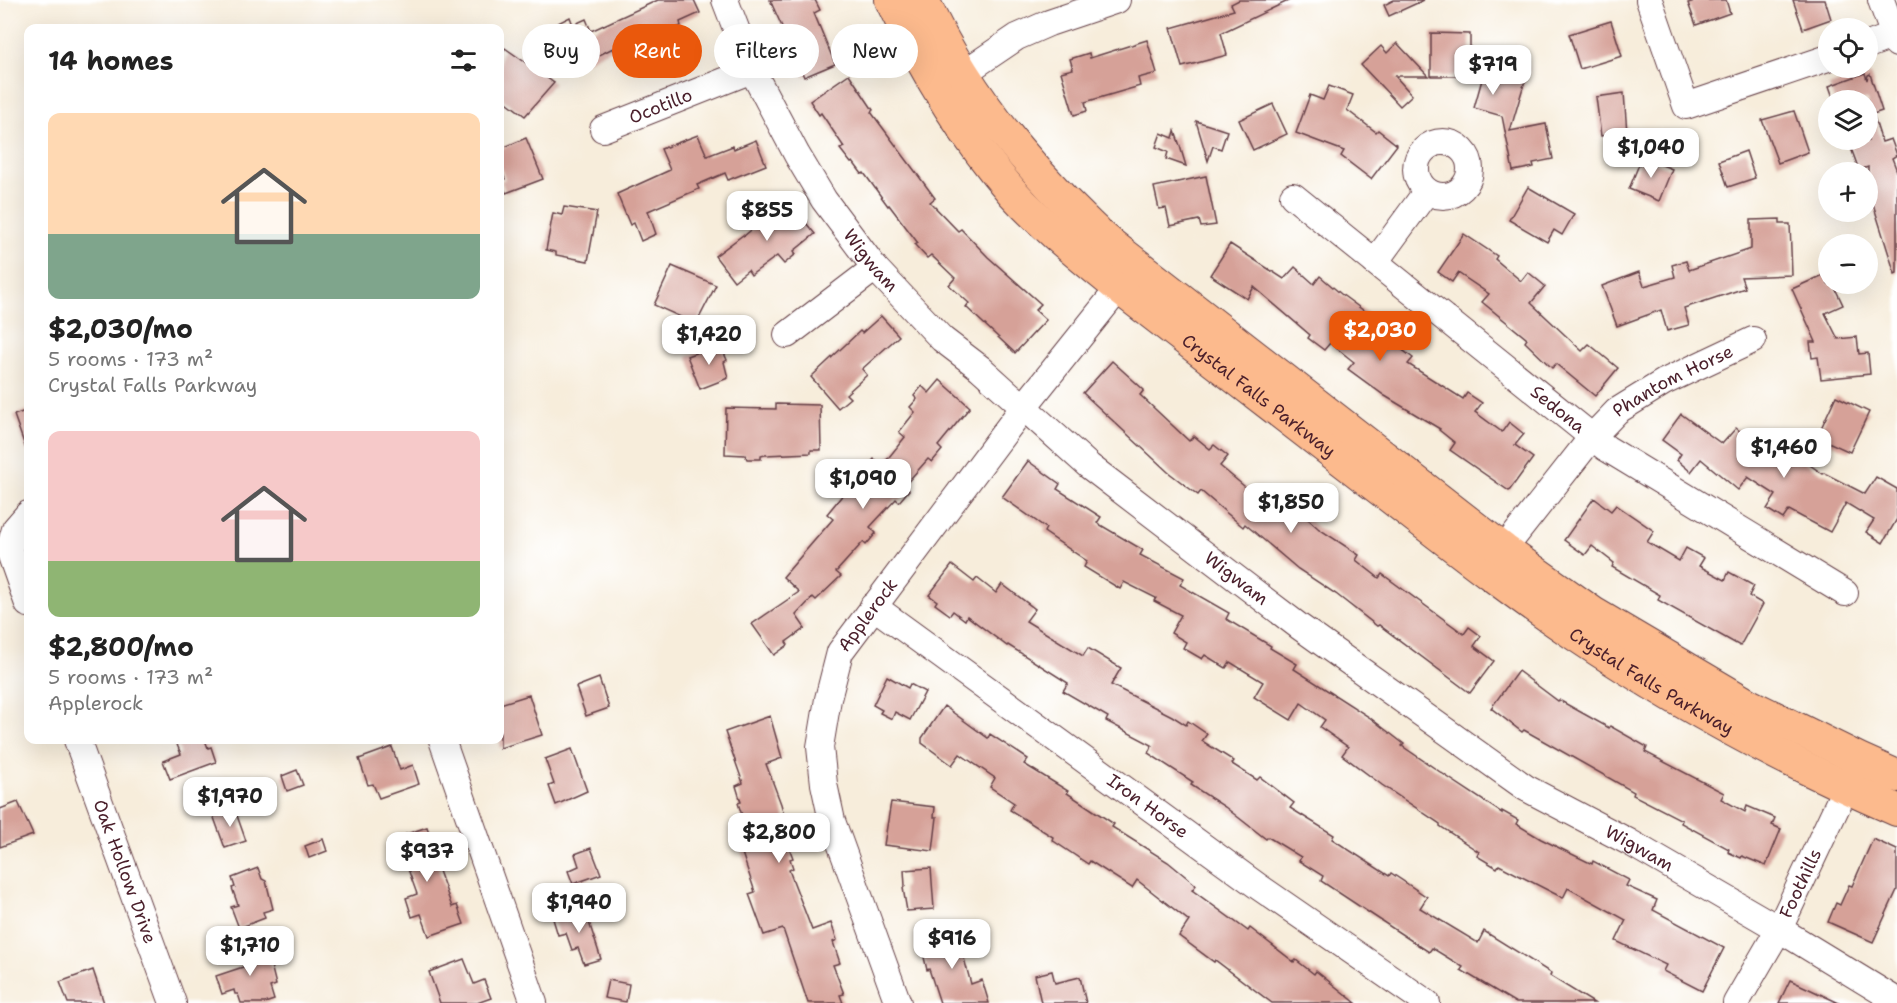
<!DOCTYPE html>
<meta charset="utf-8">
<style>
body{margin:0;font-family:"Shantell Sans",sans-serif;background:#f2f2f2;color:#222;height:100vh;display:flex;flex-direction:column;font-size:22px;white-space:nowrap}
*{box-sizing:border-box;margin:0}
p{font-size:20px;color:#767676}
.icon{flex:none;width:33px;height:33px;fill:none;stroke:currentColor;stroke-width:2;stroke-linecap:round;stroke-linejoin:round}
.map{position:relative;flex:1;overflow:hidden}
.sheet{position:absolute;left:24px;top:24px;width:480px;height:720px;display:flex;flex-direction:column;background:#fff;border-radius:12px;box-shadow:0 6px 24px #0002}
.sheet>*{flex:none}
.guide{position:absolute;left:522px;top:24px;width:570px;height:54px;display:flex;gap:12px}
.controls{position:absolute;left:1818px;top:18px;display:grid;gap:12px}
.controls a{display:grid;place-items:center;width:60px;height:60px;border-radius:50%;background:#fff;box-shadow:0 6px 24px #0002;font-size:30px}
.price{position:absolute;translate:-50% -51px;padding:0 14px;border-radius:12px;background:#fff;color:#222;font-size:20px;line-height:39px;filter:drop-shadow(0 2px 3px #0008)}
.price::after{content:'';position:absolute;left:50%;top:36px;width:18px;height:14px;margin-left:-9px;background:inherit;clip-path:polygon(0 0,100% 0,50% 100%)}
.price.on{background:#ea580c;color:#fff}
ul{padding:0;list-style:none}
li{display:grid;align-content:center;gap:12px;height:318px;padding:0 24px}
li span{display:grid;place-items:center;height:186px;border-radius:12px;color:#555}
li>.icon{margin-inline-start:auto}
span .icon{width:108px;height:108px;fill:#fffc;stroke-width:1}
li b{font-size:26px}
h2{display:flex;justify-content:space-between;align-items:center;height:72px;padding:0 24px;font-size:26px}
.tag{padding:0 21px;border-radius:27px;background:#fff;box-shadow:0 6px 24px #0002;font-size:21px;line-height:54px}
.tag.on{background:#ea580c;color:#fff}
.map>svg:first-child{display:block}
</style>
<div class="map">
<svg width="1897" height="1003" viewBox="0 0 1897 1003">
<rect width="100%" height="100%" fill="#fff"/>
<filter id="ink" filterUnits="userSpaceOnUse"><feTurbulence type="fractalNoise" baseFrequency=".0167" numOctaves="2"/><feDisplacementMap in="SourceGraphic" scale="12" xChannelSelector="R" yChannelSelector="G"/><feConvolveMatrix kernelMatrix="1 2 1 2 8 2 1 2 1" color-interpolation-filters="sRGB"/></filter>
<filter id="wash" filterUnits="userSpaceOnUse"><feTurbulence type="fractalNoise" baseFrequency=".008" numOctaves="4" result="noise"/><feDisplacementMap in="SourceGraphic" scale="24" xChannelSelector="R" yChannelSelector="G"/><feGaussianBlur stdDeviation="1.35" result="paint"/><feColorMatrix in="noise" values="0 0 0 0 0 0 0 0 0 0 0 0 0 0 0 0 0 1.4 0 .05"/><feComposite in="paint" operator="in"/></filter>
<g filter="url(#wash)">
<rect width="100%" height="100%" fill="#f7eddb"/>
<g id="blocks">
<g fill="#d6a198">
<polygon points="658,0 694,0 700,13 680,22 681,26 657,37 663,50 648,57 646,53 621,64 613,48 566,72 548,35 557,31 554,25 570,17 573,25 586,19 591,31"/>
<polygon points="770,0 815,0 820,10 814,13 835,64 804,77 801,70 797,71 785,41 788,40"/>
<polygon points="1239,0 1290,0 1221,33 1227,55 1182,67 1171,28 1234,10 1231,4"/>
<polygon points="1394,0 1424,0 1389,16 1384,5"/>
<polygon points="1697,0 1726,0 1730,13 1696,25 1688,3"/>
<polygon points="1793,0 1825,0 1831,19 1803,29"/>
<polygon points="1611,21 1622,56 1580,69 1569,34"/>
<polygon points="1431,33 1470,34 1470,61 1507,73 1510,62 1529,67 1510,131 1546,124 1553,159 1533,163 1534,167 1513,171 1502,116 1474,108 1483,76 1431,76"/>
<polygon points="1147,40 1157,73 1138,78 1140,86 1085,102 1087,111 1074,115 1061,72 1073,69 1070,59 1089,53 1090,58"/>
<polygon points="1397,43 1428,76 1395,76 1412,95 1400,106 1361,65 1381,46 1387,53"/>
<polygon points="505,48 554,83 525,116 500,97 500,56"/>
<polygon points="1865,73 1867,80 1868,75 1870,74 1882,111 1873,114 1882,142 1891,139 1897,155 1892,158 1897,171 1897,273 1895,274 1868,188 1868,167 1859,170 1848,140 1868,140 1868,100 1834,100 1829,86"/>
<polygon points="849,74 873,110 871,112 935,198 930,202 958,231 961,229 988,257 1041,304 1035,310 1046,320 1015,353 966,307 969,303 949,285 955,278 931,255 927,258 915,245 918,243 889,205 888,206 864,173 862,174 853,162 851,163 840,149 844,147 821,113 819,115 810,101"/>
<polygon points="1329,86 1353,95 1347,110 1376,132 1378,130 1397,145 1371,179 1341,156 1344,151 1296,133 1310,95 1323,100"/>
<polygon points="1624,93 1627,133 1601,136 1596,97"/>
<polygon points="1273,104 1287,134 1253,150 1239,120"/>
<polygon points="1794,111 1808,152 1778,163 1762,120"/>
<polygon points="1196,121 1227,131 1221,149 1213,146 1208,161"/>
<polygon points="1175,131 1180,146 1186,166 1166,159 1168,152 1156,147 1161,133 1173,138"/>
<polygon points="698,135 707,156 733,146 734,149 756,140 766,165 728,180 725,173 697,185 699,189 648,211 656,234 641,241 634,223 630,225 617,194 670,170 661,149"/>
<polygon points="526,138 543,179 506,193 501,181 505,179 500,167 500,149"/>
<polygon points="1746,151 1755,178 1728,187 1719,161"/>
<polygon points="1642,157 1672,169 1659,201 1629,189"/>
<polygon points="1206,176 1216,225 1201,227 1199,220 1170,226 1166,208 1159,209 1154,187"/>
<polygon points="1528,187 1574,214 1562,235 1554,230 1547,242 1509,220"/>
<polygon points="787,200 815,234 794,251 796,254 784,264 777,256 751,275 748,270 734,281 715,256 743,235 744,236"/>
<polygon points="564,207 597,212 588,261 556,255 556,252 546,250 553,213 562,215"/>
<polygon points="1780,219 1780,224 1790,224 1792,275 1741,277 1745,288 1684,308 1689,325 1667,331 1661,310 1617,326 1602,286 1639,272 1644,286 1675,277 1672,265 1686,261 1689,270 1751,249 1751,220"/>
<polygon points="1464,234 1497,256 1495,259 1521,281 1528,272 1545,286 1531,303 1582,351 1589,344 1618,368 1595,396 1556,364 1552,368 1525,342 1527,339 1482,302 1489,294 1458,273 1452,282 1438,272"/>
<polygon points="1230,244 1284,279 1295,267 1314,284 1320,276 1341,294 1405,341 1400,348 1413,358 1408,364 1463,399 1467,393 1482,403 1475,412 1502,432 1509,422 1524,434 1515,445 1533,458 1509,491 1450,450 1455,443 1439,430 1440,429 1385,396 1348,369 1354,362 1330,343 1324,350 1308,338 1310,335 1254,287 1247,299 1210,275"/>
<polygon points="672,266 716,285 696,324 654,305"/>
<polygon points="1828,273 1828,284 1833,284 1843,305 1825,313 1838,339 1857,337 1859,354 1868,353 1870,374 1821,379 1818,357 1812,358 1810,342 1816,342 1792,289"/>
<polygon points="881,316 899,336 862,369 867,375 846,394 850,398 838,408 811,377 860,331 862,333"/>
<polygon points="720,344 727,360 724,362 728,378 700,389 687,356"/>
<polygon points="1112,361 1144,390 1140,395 1189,441 1194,436 1210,449 1214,445 1228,456 1220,466 1274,511 1285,498 1319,529 1359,555 1356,560 1379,578 1382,574 1464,634 1469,627 1481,636 1474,646 1494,661 1470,693 1379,625 1377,626 1336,594 1298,569 1245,524 1243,527 1201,491 1198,495 1168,472 1083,393"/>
<polygon points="940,380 970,407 938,446 942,450 932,462 928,459 904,486 909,490 899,502 896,499 870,527 876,533 866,545 863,542 836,572 841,576 816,600 813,597 796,615 805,628 786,642 788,645 774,655 752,624 799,592 783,577 833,519 827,514 845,492 874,459 882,466 905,437 899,432 915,412 910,407 917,399 914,396 922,386 929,393"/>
<polygon points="1836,396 1869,412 1850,452 1817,437"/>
<polygon points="776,404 820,405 821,450 811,450 811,453 765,455 761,456 761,459 747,459 745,455 725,454 726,408 776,409"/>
<polygon points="28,410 28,451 27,452 14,415"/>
<polygon points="1681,414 1722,444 1736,428 1774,459 1779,451 1798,463 1801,459 1823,474 1824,473 1865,494 1876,477 1897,489 1897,519 1883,543 1866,532 1874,520 1846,503 1830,532 1789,510 1783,519 1767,509 1776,495 1748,477 1738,490 1701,459 1691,472 1677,460 1681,454 1662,440"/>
<polygon points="1028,461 1060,484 1057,489 1101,517 1097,523 1143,550 1140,555 1184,578 1180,585 1229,613 1226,619 1271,646 1270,648 1297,664 1294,669 1369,717 1404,744 1402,746 1446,776 1502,813 1502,811 1518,820 1516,824 1541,839 1592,864 1593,861 1629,880 1626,886 1657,900 1653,910 1724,948 1702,991 1663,971 1666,965 1616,941 1626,920 1568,888 1563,898 1499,865 1497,868 1477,856 1479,852 1440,826 1440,824 1382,785 1342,755 1348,747 1320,727 1325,720 1301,703 1291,720 1254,697 1263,682 1230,662 1226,668 1205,655 1202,659 1183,648 1186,642 1171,633 1181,615 1154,601 1156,598 1124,582 1120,589 1084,567 1087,561 1044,532 1046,528 1002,497"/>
<polygon points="1594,498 1611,511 1616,505 1654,531 1647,542 1679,561 1686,548 1704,558 1699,566 1725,580 1729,572 1754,586 1749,596 1763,604 1740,646 1658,600 1660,595 1612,567 1614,563 1592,546 1585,555 1564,540"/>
<polygon points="952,565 974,582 977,578 996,593 1002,584 1035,609 1026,621 1083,656 1088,648 1121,668 1111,685 1172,716 1186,725 1188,721 1207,734 1202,741 1234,761 1232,764 1257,780 1260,777 1294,803 1290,808 1334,835 1332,839 1389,876 1391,873 1427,897 1420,908 1478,943 1484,931 1551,973 1550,976 1594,1003 1516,1003 1461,970 1463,967 1432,948 1429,952 1415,943 1321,881 1323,876 1299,861 1301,857 1268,837 1266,839 1225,807 1191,785 1193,782 1148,753 1152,745 1106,721 1108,717 1063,691 1068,683 1008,645 1007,646 967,616 965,620 953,611 950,615 935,604 937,601 929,595"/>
<polygon points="1518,671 1558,701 1559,700 1609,728 1610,726 1647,747 1645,752 1724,793 1721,799 1745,812 1747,806 1775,818 1772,825 1781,829 1766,866 1742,856 1741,858 1728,852 1729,849 1681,823 1682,820 1633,795 1634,792 1524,730 1522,732 1491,708"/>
<polygon points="887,676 908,688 910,684 925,692 910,720 895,712 892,719 880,713 882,710 873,705"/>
<polygon points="599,678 609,708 586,716 576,687"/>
<polygon points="529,695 542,735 500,748 500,704"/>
<polygon points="944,706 988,738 990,734 1028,759 1024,764 1068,791 1067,793 1114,824 1112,827 1168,862 1196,885 1192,890 1248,931 1250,928 1294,962 1296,960 1314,974 1316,971 1356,1003 1272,1003 1215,960 1214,962 1179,936 1189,921 1137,880 1132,888 1090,861 1088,864 1052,840 1053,837 1010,810 1014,803 990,787 995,778 960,754 952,765 922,743 922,738"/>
<polygon points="770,716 782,758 766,764 781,804 791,841 787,842 793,858 790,859 793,868 789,870 812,930 831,923 837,940 833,942 840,963 833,965 844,994 840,995 843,1003 808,1003 783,929 764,935 749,894 755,892 738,841 749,837 738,803 741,802 736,786 743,783 725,732"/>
<polygon points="175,740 205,740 208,748 211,747 216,762 170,779 163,761 181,754"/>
<polygon points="392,747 400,770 413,765 419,784 379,798 373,784 368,785 359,759"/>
<polygon points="572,749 587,791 556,805 549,786 554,784 545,759"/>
<polygon points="297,770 303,785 287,791 282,776"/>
<polygon points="18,802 33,835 0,847 0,809"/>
<polygon points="891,802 935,807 934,817 937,817 933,851 884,845"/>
<polygon points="234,807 246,841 225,848 213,815"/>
<polygon points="427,827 441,867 438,868 452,907 457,905 464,924 429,936 421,914 412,917 406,898 417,894 403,855 399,857 392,839"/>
<polygon points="323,839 327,851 309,858 305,846"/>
<polygon points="1873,839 1897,850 1897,890 1873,942 1828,922 1836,903 1840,905 1849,885 1852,886"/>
<polygon points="591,848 601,874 573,884 568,871 579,866 575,854"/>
<polygon points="258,868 262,879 266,881 273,909 263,912 265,918 239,928 231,907 238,905 232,888 235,887 232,878"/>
<polygon points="931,868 934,909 907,911 903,888 905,886 904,870"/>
<polygon points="584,907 601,959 584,964 578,948 572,950 566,933 558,935 553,919"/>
<polygon points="960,927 964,944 960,944 971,984 982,980 989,1003 940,1003 929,969 927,970 923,953 928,952 924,937"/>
<polygon points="257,941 264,958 267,957 272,969 276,985 270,987 274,1000 265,1003 241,1003 238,994 235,994 234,990 222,994 216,976 246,966 238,950"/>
<polygon points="464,959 474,984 484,980 491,998 477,1003 440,1003 429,972"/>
<polygon points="93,970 104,1003 68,1003 60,982"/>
<polygon points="1052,971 1055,983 1080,977 1086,1003 1041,1003 1035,975"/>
<polygon points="608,980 629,984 626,1002 604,998"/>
<polygon points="1790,980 1839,1003 1779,1003"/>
</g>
</g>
</g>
<g filter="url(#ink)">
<use href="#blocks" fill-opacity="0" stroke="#643e45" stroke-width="1.5"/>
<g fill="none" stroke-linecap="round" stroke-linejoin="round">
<g stroke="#643e45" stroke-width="28">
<g id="minor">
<path id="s1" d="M 725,0 L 752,70 L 797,155 L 824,200 L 875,268 L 942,339 L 980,368 L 1089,466 L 1300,627 L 1526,788 L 1629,842 L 1779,929 L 1897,1001"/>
<polyline points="1649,0 1686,106 1828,58"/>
<polyline points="1881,0 1897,44"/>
<polyline points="1868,45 1897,34"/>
<polyline points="949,83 1017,37 1049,23 1117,0"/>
<path id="s2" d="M 603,129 L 752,70"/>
<circle cx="1443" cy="169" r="27"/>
<path id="s3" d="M 1293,196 L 1606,448 L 1845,593"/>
<polyline points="1375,262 1427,191"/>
<polyline points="787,335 875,268"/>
<polyline points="28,514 15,529 9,550 28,604"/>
<path id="s4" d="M 1493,563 L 1593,436 L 1617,411 L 1664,382 L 1753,340"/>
<path id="s5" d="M 873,606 L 1259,887 L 1427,1003"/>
<path id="s6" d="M 77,740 L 173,1003"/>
<polyline points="442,740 534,1003"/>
<path id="s7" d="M 898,1003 L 832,821 L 824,784 L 820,747 L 828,699 L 840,652 L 1023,408 L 1119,288"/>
<path id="s8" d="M 1736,1003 L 1779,929 L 1854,770"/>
</g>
</g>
<g stroke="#643e45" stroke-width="34">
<g id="major">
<path id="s9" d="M 891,0 C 923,68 963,136 1013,193 C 1045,228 1083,258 1119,288 C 1205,354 1291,421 1377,487 C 1442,537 1506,588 1574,634 C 1675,702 1785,762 1897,810"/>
<path d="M 923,0 C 962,85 1021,160 1089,225 C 1106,242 1127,256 1146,272 L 1504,550 L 1593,613 L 1747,704 L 1859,759 L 1897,776"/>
</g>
</g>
<use href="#minor" stroke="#fff" stroke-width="26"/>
<use href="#major" stroke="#fcba8d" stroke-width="32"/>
</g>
</g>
<g text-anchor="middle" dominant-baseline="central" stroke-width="5" stroke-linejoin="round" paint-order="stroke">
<g font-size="18" fill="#4a1f2b" stroke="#fff">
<text stroke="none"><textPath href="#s2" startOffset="62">Ocotillo</textPath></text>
<text stroke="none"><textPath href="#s1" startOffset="300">Wigwam</textPath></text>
<text stroke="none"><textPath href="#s4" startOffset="260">Phantom Horse</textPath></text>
<text stroke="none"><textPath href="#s9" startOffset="548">Crystal Falls Parkway</textPath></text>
<text stroke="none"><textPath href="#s3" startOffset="340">Sedona</textPath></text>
<text stroke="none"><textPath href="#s1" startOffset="786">Wigwam</textPath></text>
<text stroke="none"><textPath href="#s7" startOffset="412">Applerock</textPath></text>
<text stroke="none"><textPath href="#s9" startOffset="1034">Crystal Falls Parkway</textPath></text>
<text stroke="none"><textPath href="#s5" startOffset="340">Iron Horse</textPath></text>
<text stroke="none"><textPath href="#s1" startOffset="1272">Wigwam</textPath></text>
<text stroke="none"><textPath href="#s6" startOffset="140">Oak Hollow Drive</textPath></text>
<text stroke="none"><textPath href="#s8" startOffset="136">Foothills</textPath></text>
</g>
</g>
</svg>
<div class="controls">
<a><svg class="icon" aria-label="locate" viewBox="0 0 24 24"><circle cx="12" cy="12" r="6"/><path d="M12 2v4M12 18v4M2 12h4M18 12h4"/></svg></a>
<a><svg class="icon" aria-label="layers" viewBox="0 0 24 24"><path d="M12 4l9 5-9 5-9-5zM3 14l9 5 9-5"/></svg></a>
<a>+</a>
<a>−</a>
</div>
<b class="price" style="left:1493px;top:96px">$719</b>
<b class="price" style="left:1651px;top:179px">$1,040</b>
<b class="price" style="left:767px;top:242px">$855</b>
<b class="price on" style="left:1380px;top:362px">$2,030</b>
<b class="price" style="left:709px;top:366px">$1,420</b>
<b class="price" style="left:1784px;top:479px">$1,460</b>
<b class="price" style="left:863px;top:510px">$1,090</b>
<b class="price" style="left:1291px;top:534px">$1,850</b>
<b class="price" style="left:230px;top:828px">$1,970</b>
<b class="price" style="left:779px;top:864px">$2,800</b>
<b class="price" style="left:427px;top:883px">$937</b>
<b class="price" style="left:579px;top:934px">$1,940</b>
<b class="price" style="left:952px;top:970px">$916</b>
<b class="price" style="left:250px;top:977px">$1,710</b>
<div class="guide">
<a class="tag">Buy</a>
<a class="tag on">Rent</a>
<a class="tag">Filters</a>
<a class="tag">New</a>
</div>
<section class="sheet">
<h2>14 homes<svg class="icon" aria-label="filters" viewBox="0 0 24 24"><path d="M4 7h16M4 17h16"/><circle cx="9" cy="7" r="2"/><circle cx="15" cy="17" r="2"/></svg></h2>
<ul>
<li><span style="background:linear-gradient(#ffd9b3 65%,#7fa58c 0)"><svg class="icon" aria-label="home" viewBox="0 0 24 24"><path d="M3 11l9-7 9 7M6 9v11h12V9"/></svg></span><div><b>$2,030/mo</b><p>5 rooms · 173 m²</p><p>Crystal Falls Parkway</p></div></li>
<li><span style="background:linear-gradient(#f6c9c9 70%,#8fb573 0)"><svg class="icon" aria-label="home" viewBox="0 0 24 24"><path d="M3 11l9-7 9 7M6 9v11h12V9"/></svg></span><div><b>$2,800/mo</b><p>5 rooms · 173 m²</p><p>Applerock</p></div></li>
</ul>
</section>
</div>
